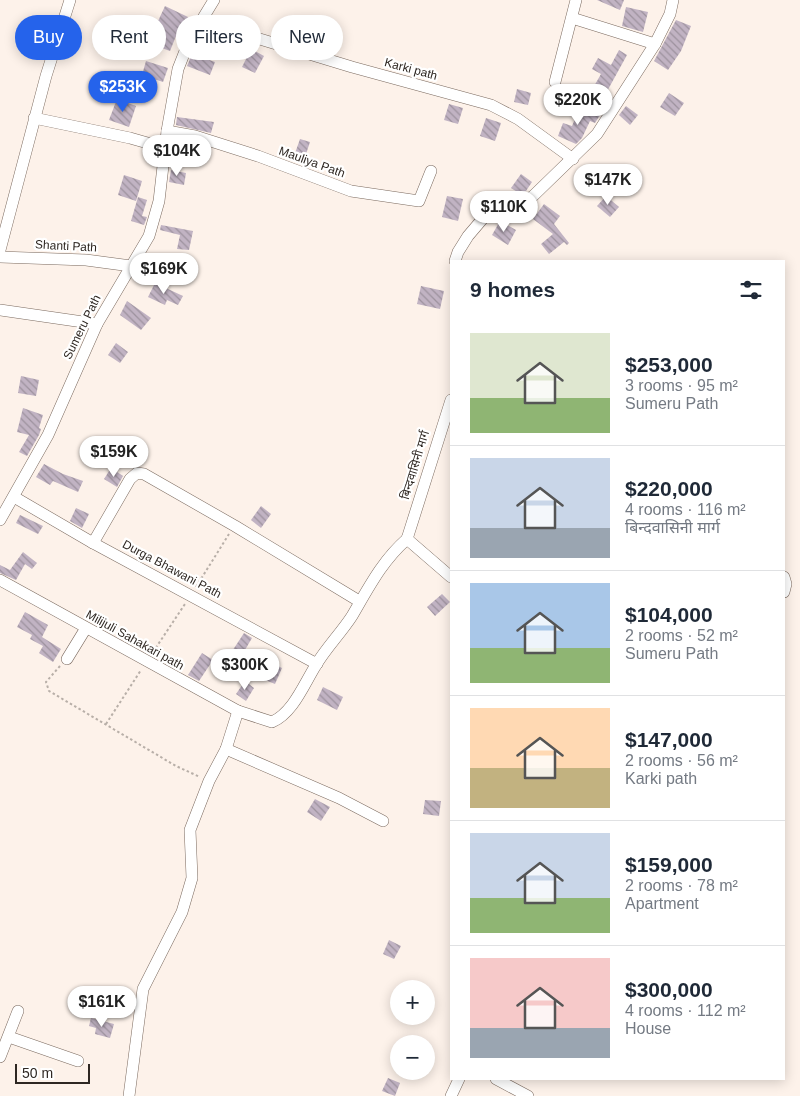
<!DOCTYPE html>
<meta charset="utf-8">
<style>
body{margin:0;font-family:Helvetica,"Noto Sans Devanagari",sans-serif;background:#f2f2f3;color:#1f2937;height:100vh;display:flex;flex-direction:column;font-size:19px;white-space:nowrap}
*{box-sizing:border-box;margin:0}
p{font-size:16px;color:#747a83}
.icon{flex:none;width:28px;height:28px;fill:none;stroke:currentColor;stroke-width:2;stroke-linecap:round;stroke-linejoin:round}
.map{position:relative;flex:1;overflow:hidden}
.side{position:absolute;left:450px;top:260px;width:335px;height:820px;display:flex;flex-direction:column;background:#fff;border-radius:0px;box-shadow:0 2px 12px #0003}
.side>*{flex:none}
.hud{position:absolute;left:15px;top:15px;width:360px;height:45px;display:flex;gap:10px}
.buttons{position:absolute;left:390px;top:980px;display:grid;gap:10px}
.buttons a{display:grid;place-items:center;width:45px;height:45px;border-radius:50%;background:#fff;box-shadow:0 2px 12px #0003;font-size:25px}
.scale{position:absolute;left:15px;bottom:12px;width:75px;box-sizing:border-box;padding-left:5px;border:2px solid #2e2722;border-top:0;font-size:14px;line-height:18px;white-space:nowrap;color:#2e2722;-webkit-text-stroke:4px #fff;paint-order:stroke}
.price{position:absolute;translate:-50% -42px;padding:0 11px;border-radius:18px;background:#fff;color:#222;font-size:16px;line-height:32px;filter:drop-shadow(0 1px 2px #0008)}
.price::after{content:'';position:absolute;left:50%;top:30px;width:15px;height:11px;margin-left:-8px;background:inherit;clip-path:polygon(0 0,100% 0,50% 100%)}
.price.on{background:#2563eb;color:#fff}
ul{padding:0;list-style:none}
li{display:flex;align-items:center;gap:15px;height:125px;padding:0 20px}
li+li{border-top:1px solid #e0e1e3}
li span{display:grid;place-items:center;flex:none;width:140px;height:100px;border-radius:0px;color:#555}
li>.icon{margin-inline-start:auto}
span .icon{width:60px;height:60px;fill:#fffc;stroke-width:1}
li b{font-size:21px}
h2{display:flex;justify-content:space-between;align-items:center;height:60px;padding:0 20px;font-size:21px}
.tag{padding:0 18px;border-radius:22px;background:#fff;box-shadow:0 2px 12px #0003;font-size:18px;line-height:45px}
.tag.on{background:#2563eb;color:#fff}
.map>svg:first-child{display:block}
</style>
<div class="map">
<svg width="800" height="1096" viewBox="0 0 800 1096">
<defs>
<pattern id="building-back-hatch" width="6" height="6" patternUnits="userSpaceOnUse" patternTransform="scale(1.25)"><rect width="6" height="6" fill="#c1b3c3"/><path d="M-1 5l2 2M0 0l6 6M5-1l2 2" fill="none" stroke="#9d929e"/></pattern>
</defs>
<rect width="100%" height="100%" fill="#fdf2ea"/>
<g fill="url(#building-back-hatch)">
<polygon points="597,0 624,0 620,10"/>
<polygon points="165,6 188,17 181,33 178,31 170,51 159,47 163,38 153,32"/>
<polygon points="626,7 648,12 643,32 622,26"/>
<polygon points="676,20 691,26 681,51 668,70 654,61"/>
<polygon points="251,49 264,56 255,73 242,67"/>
<polygon points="619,50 627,55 605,95 593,88 601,74 592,69 598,58 611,65"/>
<polygon points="192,54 215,62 210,75 187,66"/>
<polygon points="146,61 168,68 163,82 142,75"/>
<polygon points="517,89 531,93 528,105 514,102"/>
<polygon points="669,93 684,103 675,116 660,107"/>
<polygon points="117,99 136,106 129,127 109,120"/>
<polygon points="449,104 463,108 458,124 444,120"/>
<polygon points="626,106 638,115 630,125 619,115"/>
<polygon points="580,108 600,115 595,123 590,121 582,138 576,144 558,136 563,123 572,126"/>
<polygon points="177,117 214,122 211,133 176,125"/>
<polygon points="486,118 501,123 495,141 480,136"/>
<polygon points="300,139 310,142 303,163 293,159"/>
<polygon points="171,170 186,173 184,185 169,182"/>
<polygon points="598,171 606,177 597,190 588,183"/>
<polygon points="521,174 532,182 526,191 519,193 511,188"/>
<polygon points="124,175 142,181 136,201 118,195"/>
<polygon points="447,196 463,199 458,221 442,217"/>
<polygon points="606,196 619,207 610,217 597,206"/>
<polygon points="138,197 147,200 142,216 147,217 144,225 131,221"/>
<polygon points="544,204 560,216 554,224 569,243 567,245 564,242 549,254 541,244 553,234 533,219"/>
<polygon points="500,221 516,230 508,245 492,235"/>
<polygon points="161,225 193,231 189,250 177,249 180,235 160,230"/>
<polygon points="155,283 183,296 178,305 167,300 165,305 148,297"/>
<polygon points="421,286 444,291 440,309 417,304"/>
<polygon points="127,301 151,318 141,330 120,315"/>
<polygon points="116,343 128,352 120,363 108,355"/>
<polygon points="21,376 39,380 36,396 18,393"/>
<polygon points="23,408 43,415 39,428 41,429 39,435 27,456 19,452 29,435 17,432"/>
<polygon points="44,464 63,474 83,481 78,492 53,481 50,485 36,477"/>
<polygon points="111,468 123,476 117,487 104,479"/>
<polygon points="261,506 271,514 261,528 251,520"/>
<polygon points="76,508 89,514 82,528 70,521"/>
<polygon points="20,515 43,526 38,534 16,523"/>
<polygon points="23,552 37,563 32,569 25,564 16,580 0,573 0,565 10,570"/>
<polygon points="442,594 450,602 435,616 427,607"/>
<polygon points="25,612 48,625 42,637 61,649 53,662 39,653 43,646 30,639 32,635 17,627"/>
<polygon points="244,633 252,638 235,667 225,662"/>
<polygon points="202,653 213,660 199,681 188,675"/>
<polygon points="271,663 282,668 275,684 263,679"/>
<polygon points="245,681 254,688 246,701 236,694"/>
<polygon points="323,687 343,697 337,710 317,700"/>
<polygon points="315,799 330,807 321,821 307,812"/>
<polygon points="425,800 441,801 439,816 423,814"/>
<polygon points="389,940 401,946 394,959 383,954"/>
<polygon points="91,1018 114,1024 110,1038 95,1034 96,1028 89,1026"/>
<polygon points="388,1078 400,1083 395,1096 382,1091"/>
</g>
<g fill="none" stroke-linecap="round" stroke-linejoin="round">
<g stroke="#7b6a5f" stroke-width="12">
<g id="minor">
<polyline points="572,18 655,44"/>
<polyline points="200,21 352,67 491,105 518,119 573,159"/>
<polyline points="555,82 576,0"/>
<polyline points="34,118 130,138 165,148"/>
<polyline points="167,131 195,136 258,156 351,191 419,201 431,171"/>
<polyline points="0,250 46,76 70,0"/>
<polyline points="0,257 86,260 131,266"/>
<polyline points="455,261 458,252 468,236 491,209 532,197 597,134 655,44 670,14 673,0"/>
<polyline points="0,310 97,324"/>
<polyline points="14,497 93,543 317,664"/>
<polyline points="0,520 48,435 97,324 149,236 159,201 167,131 178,69 189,41 214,0"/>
<polyline points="407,539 451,400"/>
<polyline points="407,539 451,577"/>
<polyline points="93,543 130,479 137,473 144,474 235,526 359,601"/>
<polyline points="784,577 786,584 784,592"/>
<path d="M 0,580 L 238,711 L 272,722 C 293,713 304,684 316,665 C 326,648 341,633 352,616 C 369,587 382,561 407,539"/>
<polyline points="67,659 86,628"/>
<polyline points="226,749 339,798 383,821"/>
<polyline points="9,1037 78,1061"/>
<polyline points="0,1057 18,1011"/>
<polyline points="496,1079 528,1096"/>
<polyline points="129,1096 143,989 182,912 192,878 190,830 209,781 226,749 238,711"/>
<polyline points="451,1096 459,1079"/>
</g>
</g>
<g stroke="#b8afa8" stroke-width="2" stroke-dasharray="2.5 2.5" stroke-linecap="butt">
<polyline points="196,587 229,534"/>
<polyline points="153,652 185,604"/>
<polyline points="60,666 46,682 49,691 176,766 200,777"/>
<polyline points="106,724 141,670"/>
</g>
<use href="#minor" stroke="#fff" stroke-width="11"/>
</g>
<g text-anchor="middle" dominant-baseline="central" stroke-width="4.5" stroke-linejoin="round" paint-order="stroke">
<g font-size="12" fill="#2e2722" stroke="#fff">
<text transform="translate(411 69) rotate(15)">Karki path</text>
<text transform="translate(312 162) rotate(20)">Mauliya Path</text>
<text transform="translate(66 246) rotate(3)">Shanti Path</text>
<text transform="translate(82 327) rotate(-64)">Sumeru Path</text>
<text transform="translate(415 465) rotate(-73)">बिन्दवासिनी मार्ग</text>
<text transform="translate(172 569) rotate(28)">Durga Bhawani Path</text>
<text transform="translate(135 640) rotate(29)">Milijuli Sahakari path</text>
</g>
</g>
</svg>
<div class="buttons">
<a>+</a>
<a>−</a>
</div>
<div class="scale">50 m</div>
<b class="price on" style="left:123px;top:113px">$253K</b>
<b class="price" style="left:578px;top:126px">$220K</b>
<b class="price" style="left:177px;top:177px">$104K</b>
<b class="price" style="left:608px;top:206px">$147K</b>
<b class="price" style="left:504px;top:233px">$110K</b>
<b class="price" style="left:164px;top:295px">$169K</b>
<b class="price" style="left:114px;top:478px">$159K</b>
<b class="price" style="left:245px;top:691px">$300K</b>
<b class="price" style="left:102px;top:1028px">$161K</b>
<div class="hud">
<a class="tag on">Buy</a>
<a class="tag">Rent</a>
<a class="tag">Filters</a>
<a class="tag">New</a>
</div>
<section class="side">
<h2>9 homes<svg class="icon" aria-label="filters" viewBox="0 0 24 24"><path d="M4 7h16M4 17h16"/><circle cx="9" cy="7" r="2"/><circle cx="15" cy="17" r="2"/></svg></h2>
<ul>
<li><span style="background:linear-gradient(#dfe7d0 65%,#8fb573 0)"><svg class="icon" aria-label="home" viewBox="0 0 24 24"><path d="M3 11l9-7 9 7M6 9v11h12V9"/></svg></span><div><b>$253,000</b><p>3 rooms · 95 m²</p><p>Sumeru Path</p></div></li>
<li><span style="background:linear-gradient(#c9d6e8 70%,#9aa5b1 0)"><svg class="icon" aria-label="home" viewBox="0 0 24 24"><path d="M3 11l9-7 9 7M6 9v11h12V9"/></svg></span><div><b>$220,000</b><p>4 rooms · 116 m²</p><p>बिन्दवासिनी मार्ग</p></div></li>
<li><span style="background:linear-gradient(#a9c7e8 65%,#8fb573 0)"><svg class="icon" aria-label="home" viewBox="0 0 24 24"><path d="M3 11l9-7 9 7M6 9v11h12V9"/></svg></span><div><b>$104,000</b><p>2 rooms · 52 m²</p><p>Sumeru Path</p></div></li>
<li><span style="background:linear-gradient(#ffd9b3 60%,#c2b280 0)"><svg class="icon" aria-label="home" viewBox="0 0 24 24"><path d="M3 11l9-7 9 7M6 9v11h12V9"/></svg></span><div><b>$147,000</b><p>2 rooms · 56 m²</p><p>Karki path</p></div></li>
<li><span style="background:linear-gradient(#c9d6e8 65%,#8fb573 0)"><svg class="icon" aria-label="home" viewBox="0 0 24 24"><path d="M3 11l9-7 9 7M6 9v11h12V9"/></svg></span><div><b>$159,000</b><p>2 rooms · 78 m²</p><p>Apartment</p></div></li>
<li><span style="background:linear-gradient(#f6c9c9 70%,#9aa5b1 0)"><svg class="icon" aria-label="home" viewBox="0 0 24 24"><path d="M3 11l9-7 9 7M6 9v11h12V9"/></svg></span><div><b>$300,000</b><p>4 rooms · 112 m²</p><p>House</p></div></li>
</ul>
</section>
</div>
